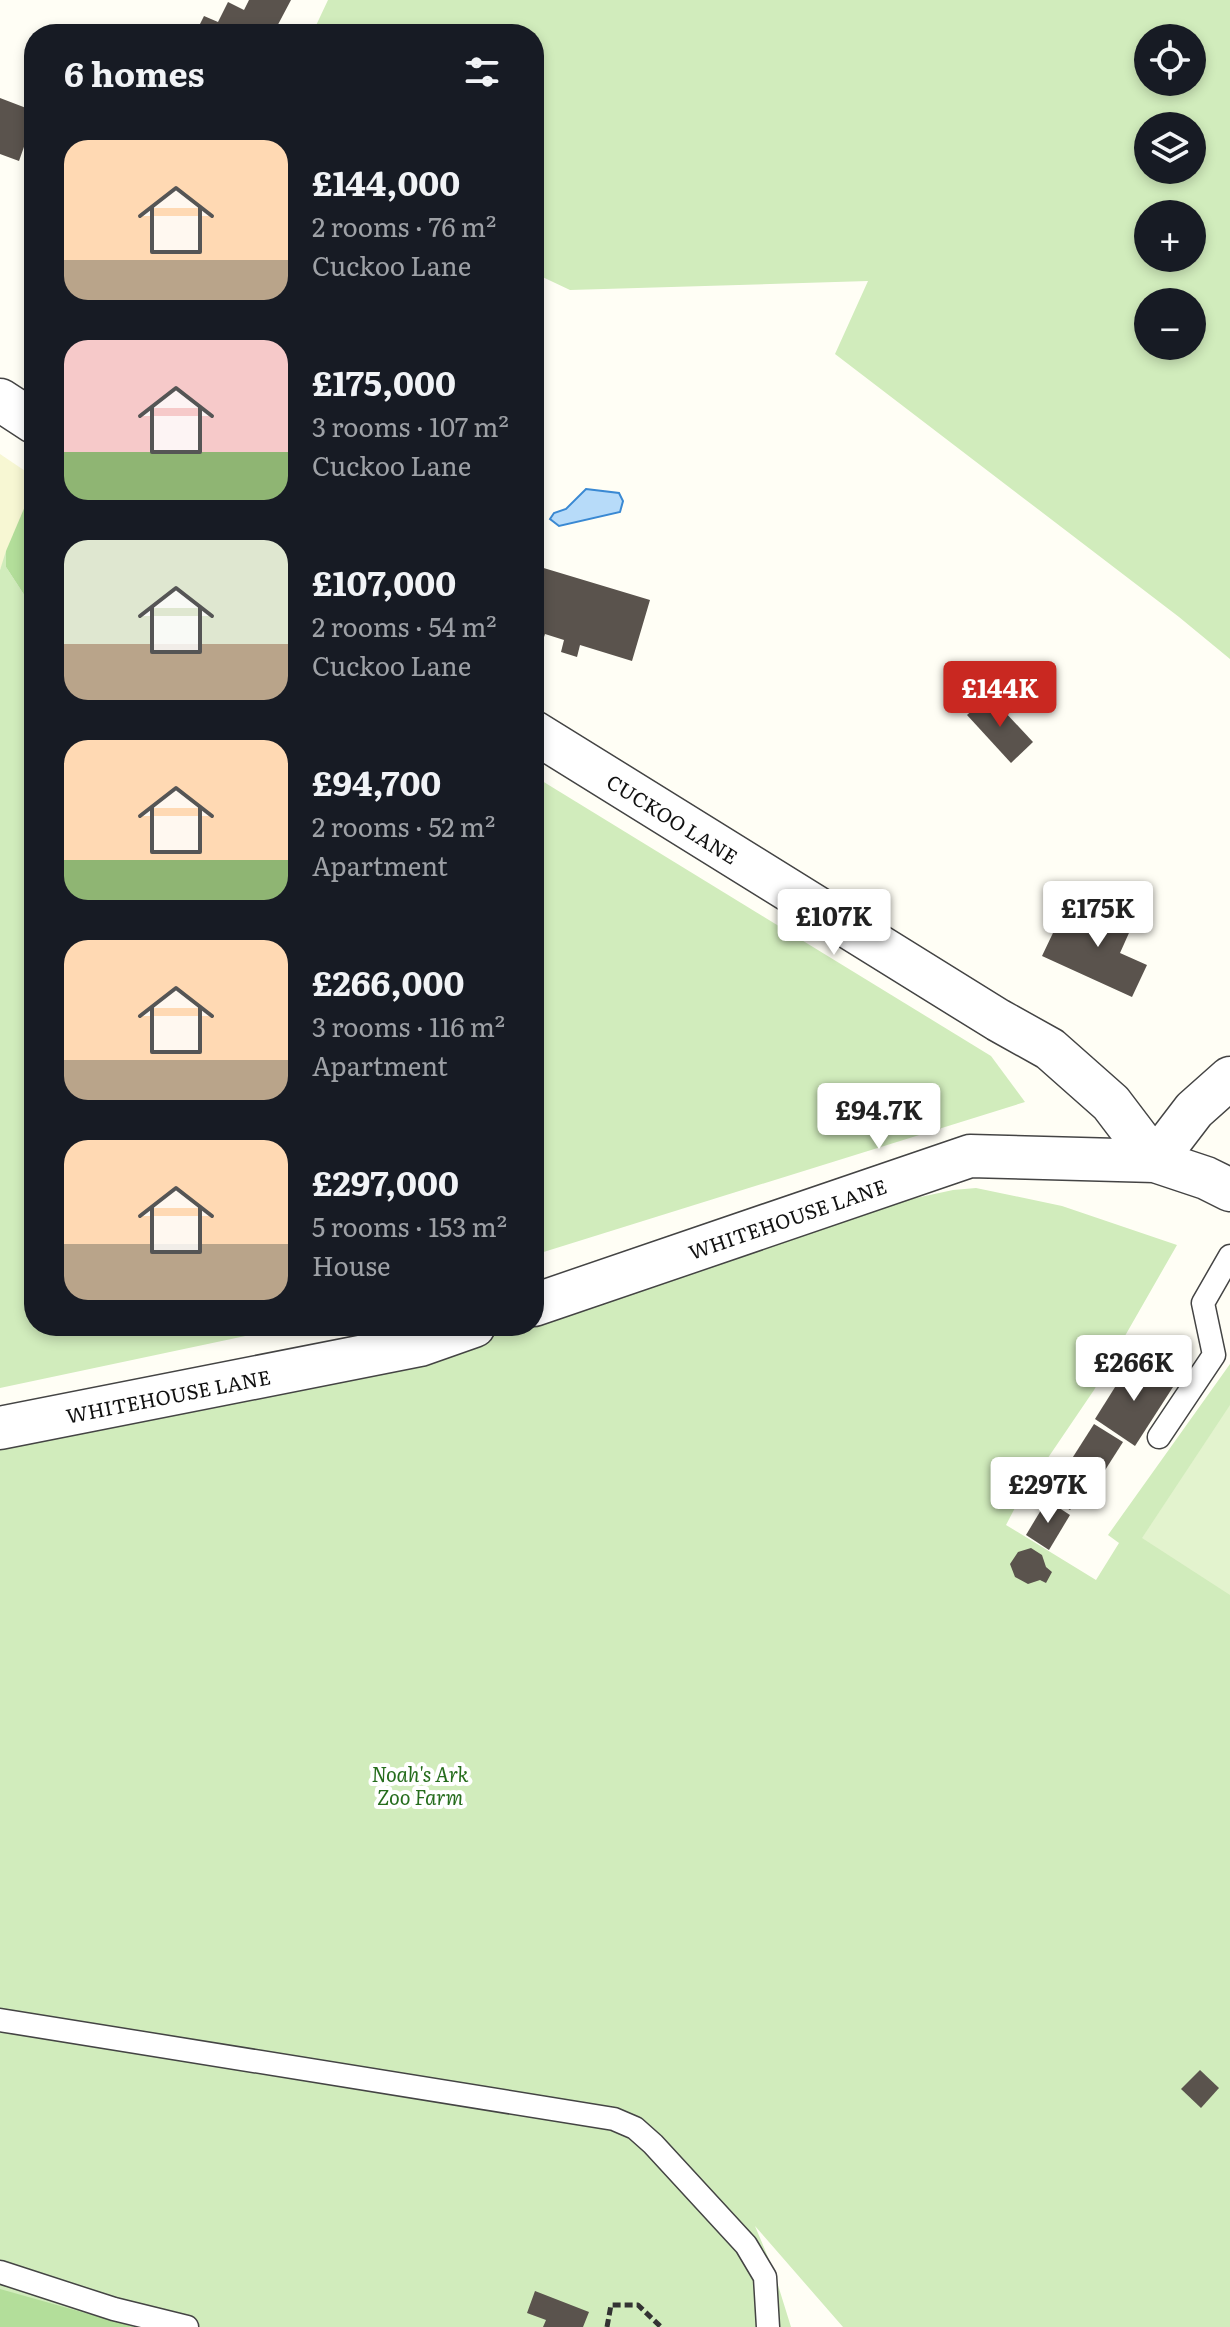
<!DOCTYPE html>
<meta charset="utf-8">
<style>
body{margin:0;font-family:Literata,serif;background:#242831;color:#f1f3f6;height:100vh;display:flex;flex-direction:column;font-size:30px;white-space:nowrap}
*{box-sizing:border-box;margin:0}
p{font-size:26px;color:#9ea1a6}
.icon{flex:none;width:44px;height:44px;fill:none;stroke:currentColor;stroke-width:2;stroke-linecap:round;stroke-linejoin:round}
.map{position:relative;flex:1;overflow:hidden}
.sheet{position:absolute;left:24px;top:24px;width:520px;height:1312px;display:flex;flex-direction:column;background:#171b24;border-radius:32px;box-shadow:0 4px 12px #0003}
.sheet>*{flex:none}
.fabs{position:absolute;left:1134px;top:24px;display:grid;gap:16px}
.fabs a{display:grid;place-items:center;width:72px;height:72px;border-radius:50%;background:#171b24;box-shadow:0 4px 12px #0003;font-size:40px}
.price{position:absolute;translate:-50% -68px;padding:0 18px;border-radius:8px;background:#fff;color:#222;font-size:26px;line-height:52px;filter:drop-shadow(0 2px 4px #0008)}
.price::after{content:'';position:absolute;left:50%;top:48px;width:24px;height:18px;margin-left:-12px;background:inherit;clip-path:polygon(0 0,100% 0,50% 100%)}
.price.selected{background:#c92821;color:#fff}
ul{padding:0;list-style:none}
li{display:flex;align-items:center;gap:24px;height:200px;padding:0 40px}
li span{display:grid;place-items:center;flex:none;width:224px;height:160px;border-radius:24px;color:#555}
li>.icon{margin-inline-start:auto}
span .icon{width:96px;height:96px;fill:#fffc;stroke-width:1}
li b{font-size:34px}
h2{display:flex;justify-content:space-between;align-items:center;height:96px;padding:0 40px;font-size:34px}
.map>svg:first-child{display:block}
</style>
<div class="map">
<svg width="1230" height="2327" viewBox="0 0 1230 2327">
<rect width="100%" height="100%" fill="#fffef5"/>
<polygon fill="#f7f7d3" points="0,454 34,477 34,485 0,570"/>
<g fill="#d1ecbc" fill-rule="evenodd">
<path d="M 328,0 L 1230,0 L 1230,659 L 1179,617 L 835,354 L 868,281 L 570,290 L 534,273 L 534,34 L 312,34 ZM 1192,38 L 1192,82 L 1148,82 L 1148,38 ZM 1192,126 L 1192,170 L 1148,170 L 1148,126 ZM 1148,214 L 1192,214 L 1192,258 L 1148,258 ZM 1192,302 L 1192,346 L 1148,346 L 1148,302 Z"/>
<polygon points="6,551 6,567 34,610 34,1326 293,1326 0,1388 0,570"/>
<polygon points="534,776 991,1056 1025,1102 534,1255"/>
<polygon points="976,1188 1062,1206 1177,1245 1094,1390 1018,1502 1006,1525 1096,1580 1119,1543 1108,1535 1230,1364 1230,2327 843,2327 755,2226 773,2269 791,2327 0,2327 0,1446 477,1336 509,1326 534,1326 534,1318 874,1207 953,1190"/>
</g>
<g fill="#b3de9a">
<polygon points="34,485 34,610 6,567 6,551"/>
<polygon points="0,2289 135,2327 0,2327"/>
</g>
<polygon fill="#e3f3ce" points="1230,1405 1230,1595 1142,1538"/>
<polygon fill="#b7dbf9" stroke="#3a89d3" stroke-width="2" points="586,489 619,493 623,501 620,512 559,526 550,519 554,513 566,509"/>
<g fill="#5a534d">
<polygon points="249,0 291,0 273,34 195,34 204,16 218,22 228,2 244,10"/>
<polygon points="0,98 34,111 32,126 34,147 25,144 19,161 0,154"/>
<polygon points="537,566 650,600 632,661 580,645 577,657 561,652 564,640 545,634 534,668 534,575"/>
<polygon points="989,695 1033,742 1011,763 967,715"/>
<polygon points="1107,902 1137,915 1120,953 1147,965 1132,997 1042,956 1062,914 1094,928"/>
<polygon points="1132,1360 1173,1387 1135,1446 1095,1419"/>
<polygon points="1094,1424 1123,1442 1086,1500 1057,1482"/>
<polygon points="1060,1485 1079,1498 1070,1510 1051,1498"/>
<polygon points="1047,1500 1070,1515 1049,1550 1026,1535"/>
<polygon points="1031,1548 1042,1555 1046,1567 1052,1572 1046,1583 1040,1580 1028,1584 1015,1577 1010,1564 1018,1552"/>
<polygon points="1200,2070 1219,2088 1201,2108 1181,2089"/>
<polygon points="535,2291 589,2312 583,2327 543,2327 546,2320 527,2313"/>
</g>
<g fill="none" stroke-linecap="round" stroke-linejoin="round">
<g stroke="#444" stroke-width="25">
<g id="lane">
<polyline points="1159,1437 1214,1355 1203,1303 1230,1256"/>
<polyline points="0,2020 614,2119 635,2128 653,2144 746,2245 765,2277 768,2327"/>
<polyline points="0,2272 114,2309 187,2327"/>
</g>
</g>
<g stroke="#444" stroke-width="45">
<g id="street">
<polyline points="0,400 34,422"/>
<polyline points="534,732 998,1020 1050,1049 1111,1103 1155,1161 1194,1110 1230,1078"/>
<polyline points="534,1305 970,1156 1155,1161 1206,1178 1230,1190"/>
<polyline points="0,1428 420,1345 474,1326"/>
</g>
</g>
<polyline stroke="#333" stroke-width="5" stroke-dasharray="8 4" stroke-linecap="butt" points="607,2327 611,2305 638,2305 661,2327"/>
<use href="#lane" stroke="#fff" stroke-width="22"/>
<use href="#street" stroke="#fff" stroke-width="42"/>
</g>
<g text-anchor="middle" dominant-baseline="central" stroke-width="8" stroke-linejoin="round" paint-order="stroke">
<g font-size="20" fill="#111" stroke="#fff">
<text transform="translate(673 818) rotate(32)">CUCKOO LANE</text>
<text transform="translate(787 1218) rotate(-19)">WHITEHOUSE LANE</text>
<text transform="translate(168 1395) rotate(-11)">WHITEHOUSE LANE</text>
</g>
<g font-size="20" font-style="italic" fill="#266d1d" stroke="#fff">
<text x="420" y="1773">Noah's Ark<tspan x="420" dy="23">Zoo Farm</tspan></text>
</g>
</g>
</svg>
<div class="fabs">
<a><svg class="icon" aria-label="locate" viewBox="0 0 24 24"><circle cx="12" cy="12" r="6"/><path d="M12 2v4M12 18v4M2 12h4M18 12h4"/></svg></a>
<a><svg class="icon" aria-label="layers" viewBox="0 0 24 24"><path d="M12 4l9 5-9 5-9-5zM3 14l9 5 9-5"/></svg></a>
<a>+</a>
<a>−</a>
</div>
<b class="price selected" style="left:1000px;top:729px">£144K</b>
<b class="price" style="left:1098px;top:949px">£175K</b>
<b class="price" style="left:834px;top:957px">£107K</b>
<b class="price" style="left:879px;top:1151px">£94.7K</b>
<b class="price" style="left:1134px;top:1403px">£266K</b>
<b class="price" style="left:1048px;top:1525px">£297K</b>
<section class="sheet">
<h2>6 homes<svg class="icon" aria-label="filters" viewBox="0 0 24 24"><path d="M4 7h16M4 17h16"/><circle cx="9" cy="7" r="2"/><circle cx="15" cy="17" r="2"/></svg></h2>
<ul>
<li><span style="background:linear-gradient(#ffd9b3 75%,#b9a48a 0)"><svg class="icon" aria-label="home" viewBox="0 0 24 24"><path d="M3 11l9-7 9 7M6 9v11h12V9"/></svg></span><div><b>£144,000</b><p>2 rooms · 76 m²</p><p>Cuckoo Lane</p></div></li>
<li><span style="background:linear-gradient(#f6c9c9 70%,#8fb573 0)"><svg class="icon" aria-label="home" viewBox="0 0 24 24"><path d="M3 11l9-7 9 7M6 9v11h12V9"/></svg></span><div><b>£175,000</b><p>3 rooms · 107 m²</p><p>Cuckoo Lane</p></div></li>
<li><span style="background:linear-gradient(#dfe7d0 65%,#b9a48a 0)"><svg class="icon" aria-label="home" viewBox="0 0 24 24"><path d="M3 11l9-7 9 7M6 9v11h12V9"/></svg></span><div><b>£107,000</b><p>2 rooms · 54 m²</p><p>Cuckoo Lane</p></div></li>
<li><span style="background:linear-gradient(#ffd9b3 75%,#8fb573 0)"><svg class="icon" aria-label="home" viewBox="0 0 24 24"><path d="M3 11l9-7 9 7M6 9v11h12V9"/></svg></span><div><b>£94,700</b><p>2 rooms · 52 m²</p><p>Apartment</p></div></li>
<li><span style="background:linear-gradient(#ffd9b3 75%,#b9a48a 0)"><svg class="icon" aria-label="home" viewBox="0 0 24 24"><path d="M3 11l9-7 9 7M6 9v11h12V9"/></svg></span><div><b>£266,000</b><p>3 rooms · 116 m²</p><p>Apartment</p></div></li>
<li><span style="background:linear-gradient(#ffd9b3 65%,#b9a48a 0)"><svg class="icon" aria-label="home" viewBox="0 0 24 24"><path d="M3 11l9-7 9 7M6 9v11h12V9"/></svg></span><div><b>£297,000</b><p>5 rooms · 153 m²</p><p>House</p></div></li>
</ul>
</section>
</div>
